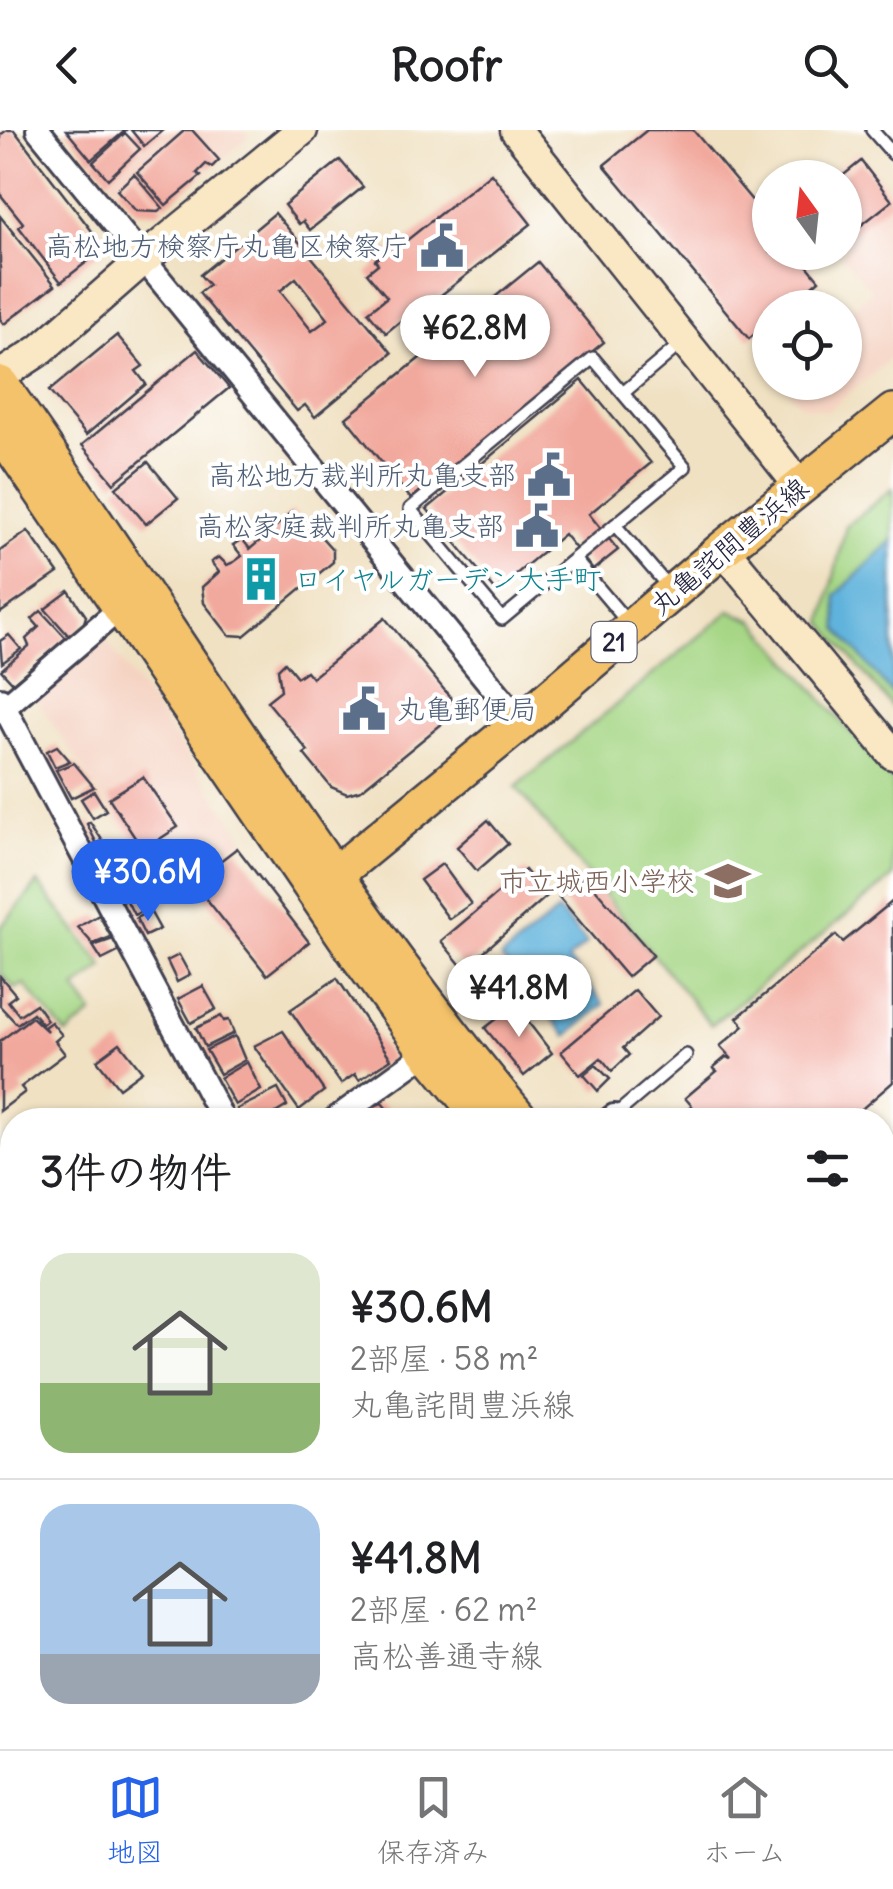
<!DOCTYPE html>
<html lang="ja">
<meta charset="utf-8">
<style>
body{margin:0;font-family:Delius,"Klee One",sans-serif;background:#f6f6f6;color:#202124;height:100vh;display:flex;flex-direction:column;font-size:38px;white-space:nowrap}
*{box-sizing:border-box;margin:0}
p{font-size:32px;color:#757577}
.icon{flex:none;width:55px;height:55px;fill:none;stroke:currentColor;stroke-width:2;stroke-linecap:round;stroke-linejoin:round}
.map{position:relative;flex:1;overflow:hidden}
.side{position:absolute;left:0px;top:978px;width:895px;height:642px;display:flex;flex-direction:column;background:#fff;border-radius:40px 40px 0 0;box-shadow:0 2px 8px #0004}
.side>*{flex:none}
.needle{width:65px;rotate:345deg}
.fabs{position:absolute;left:752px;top:30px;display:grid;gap:20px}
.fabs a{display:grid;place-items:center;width:110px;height:110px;border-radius:50%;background:#fff;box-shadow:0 2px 8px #0004;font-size:50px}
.price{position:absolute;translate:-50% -85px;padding:0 22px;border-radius:35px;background:#fff;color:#222;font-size:32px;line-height:65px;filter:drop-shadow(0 2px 5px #0008)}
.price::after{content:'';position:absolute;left:50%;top:60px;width:30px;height:22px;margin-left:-15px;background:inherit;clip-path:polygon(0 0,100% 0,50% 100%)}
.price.selected{background:#2563eb;color:#fff}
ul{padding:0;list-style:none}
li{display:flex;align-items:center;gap:30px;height:250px;padding:0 40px}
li+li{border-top:2px solid #e0e0e0}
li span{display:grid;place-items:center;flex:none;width:280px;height:200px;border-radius:30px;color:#555}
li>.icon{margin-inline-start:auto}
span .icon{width:120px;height:120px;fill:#fffc;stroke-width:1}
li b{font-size:42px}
h2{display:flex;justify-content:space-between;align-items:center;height:120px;padding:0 40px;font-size:42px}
header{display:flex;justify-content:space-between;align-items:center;height:130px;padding:0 40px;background:#fff;font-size:45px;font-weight:700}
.menu{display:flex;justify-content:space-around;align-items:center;height:140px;border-top:2px solid #e0e0e0;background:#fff;font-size:28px;color:#757577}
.menu a{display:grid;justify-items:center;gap:5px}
.menu .selected{color:#2563eb}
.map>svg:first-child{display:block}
</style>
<header><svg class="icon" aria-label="back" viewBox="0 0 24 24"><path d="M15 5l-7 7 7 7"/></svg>Roofr<svg class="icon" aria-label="search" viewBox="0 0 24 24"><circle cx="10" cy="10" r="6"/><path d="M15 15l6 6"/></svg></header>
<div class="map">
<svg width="893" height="1619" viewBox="0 0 893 1619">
<rect width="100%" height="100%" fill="#fff"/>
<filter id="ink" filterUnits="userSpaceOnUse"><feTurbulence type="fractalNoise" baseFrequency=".01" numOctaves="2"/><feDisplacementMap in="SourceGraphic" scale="20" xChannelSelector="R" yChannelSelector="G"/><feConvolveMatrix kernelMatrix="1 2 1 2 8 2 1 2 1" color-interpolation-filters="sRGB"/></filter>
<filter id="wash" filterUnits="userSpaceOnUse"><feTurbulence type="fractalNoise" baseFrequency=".0048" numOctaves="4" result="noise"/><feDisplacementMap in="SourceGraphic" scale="40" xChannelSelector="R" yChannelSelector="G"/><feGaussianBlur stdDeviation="2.25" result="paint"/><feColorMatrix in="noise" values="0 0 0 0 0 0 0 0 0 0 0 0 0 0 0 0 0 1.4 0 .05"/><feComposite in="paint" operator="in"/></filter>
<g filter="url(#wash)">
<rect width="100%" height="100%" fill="#f0e1c2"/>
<g fill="#f5d3c2">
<polygon points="66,0 247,0 247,8 158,82 136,81"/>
<polygon points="858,20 893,62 893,227 828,281 800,275 782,253 845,252 845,184 872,161 839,123 845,122 845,48 823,47"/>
<polygon points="106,509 244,708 168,765 34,566"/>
<polygon points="267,1608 547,1608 560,1619 254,1619"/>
</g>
<g fill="#a6d685" stroke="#647c60" stroke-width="2.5">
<polygon points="893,358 893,578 823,493 846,396"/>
<polygon points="730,481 755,491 893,652 893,747 711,895 516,657"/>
<polygon points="38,753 104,837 75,859 93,883 67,905 24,854 15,859 0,842 0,798"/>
</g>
<g fill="#61b3dc" stroke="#426a8c" stroke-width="2.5">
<polygon points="893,410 893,565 838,499 836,465"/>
<polygon points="558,781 587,813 568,830 604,874 567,906 501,828"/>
</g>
<g id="blocks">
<g fill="#f2a99d" fill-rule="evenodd">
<polygon points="7,0 14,0 98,109 97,124 61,152 19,97 23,93 0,64 0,5"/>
<polygon points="66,0 126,0 91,30"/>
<polygon points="131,0 163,0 144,16"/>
<polygon points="185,0 192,0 219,30 212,37 206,34 197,43 201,46 166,75 137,42"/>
<polygon points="647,0 693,0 770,92 770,122 796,122 819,150 786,178 770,178 770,191 749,209 604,35"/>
<polygon points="125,3 140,19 108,49 93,32"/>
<polygon points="340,30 363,57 310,100 303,91 299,94 284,75"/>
<polygon points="861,31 892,71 845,108 845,48 840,48"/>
<polygon points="491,43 531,94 407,192 404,188 386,203 368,182 387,167 367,143 378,134 375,130 388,119 391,123"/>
<polygon points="134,44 163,78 158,82 136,81 117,60"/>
<path d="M 275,83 L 392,223 L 315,287 L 305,275 L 297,281 L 199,163 L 209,155 L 200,145 ZM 296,148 L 328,189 L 312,201 L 280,161 Z"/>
<polygon points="0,86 55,155 4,194 0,189"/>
<polygon points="538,132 604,212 411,369 346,288"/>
<polygon points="117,205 143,236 136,241 146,254 86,305 49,261"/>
<polygon points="197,220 229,258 114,353 82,315"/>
<polygon points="582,250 651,333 589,384 618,420 593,440 564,404 496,461 427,379"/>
<polygon points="148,332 178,368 146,394 116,358"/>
<polygon points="292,381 297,387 304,388 333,420 333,432 244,506 229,505 204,473 202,457 219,442 211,432 219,427 227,435 234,432 242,426 233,415 242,409 250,419 262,409 252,399 261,392 270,402"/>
<polygon points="28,401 58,443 0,483 0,421"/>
<polygon points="69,461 86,486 83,496 69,506 45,479"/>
<polygon points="41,481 66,508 13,553 1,540 29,516 26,509 39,497 32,489"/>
<polygon points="385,488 460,579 361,660 347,664 331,657 304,624 308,621 267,571 281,560 278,539 285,532 297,547 306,541 312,548"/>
<polygon points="9,505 21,519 2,533 0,511"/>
<polygon points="57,616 70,631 55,637 47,621"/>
<polygon points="74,633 94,657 71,668 56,640"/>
<polygon points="143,647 178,697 143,720 109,668"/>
<polygon points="94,661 106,680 93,688 81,669"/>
<polygon points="488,690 508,714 477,741 457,717"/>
<polygon points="90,692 119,735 110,740 87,694"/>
<polygon points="237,718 309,812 267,845 193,752"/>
<polygon points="442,734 471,774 449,789 420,750"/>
<polygon points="121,739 134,756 121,762 112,744"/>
<polygon points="525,740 547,766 464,839 441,811"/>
<polygon points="584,746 653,825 627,847 559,767"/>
<polygon points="135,758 150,778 134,785 123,763"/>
<polygon points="893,771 893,952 849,990 676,990 692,976 685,968 717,941 713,938 726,927 732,929 720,916 744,896 737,888 836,805 843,812"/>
<polygon points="150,781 160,799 145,806 136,788"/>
<polygon points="99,785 111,807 93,814 78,797"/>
<polygon points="113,809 120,821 102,830 93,816"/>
<polygon points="179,825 190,845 177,852 167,831"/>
<polygon points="0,846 16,865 8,871 19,885 36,874 47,890 42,894 33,883 17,894 0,876"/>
<polygon points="337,848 391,929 359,950 355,944 341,954 290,880"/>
<polygon points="203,856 216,879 191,893 178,869"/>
<polygon points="635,860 658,887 623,918 629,925 612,941 601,928 580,945 561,922"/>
<polygon points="515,875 552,923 524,946 485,898"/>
<polygon points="221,886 224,891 229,890 234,903 205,917 196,898"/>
<polygon points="32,887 47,901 44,897 51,892 62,905 55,911 65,924 21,957 25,962 0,981 0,911"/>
<polygon points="283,901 324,961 299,980 254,916"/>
<polygon points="235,906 245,930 220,944 206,920"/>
<polygon points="120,913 142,941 119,958 97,930"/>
<polygon points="247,932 261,960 235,975 220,948"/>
<polygon points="596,935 610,949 598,961 584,945"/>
<polygon points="278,959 287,976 264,990 243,990 237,979"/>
<polygon points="375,971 377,975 382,973 394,988 349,990"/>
<polygon points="886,1168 893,1177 893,1207 882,1215 882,1171"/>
<polygon points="882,1298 893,1311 893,1376 887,1380 882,1374"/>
<polygon points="342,1608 503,1608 514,1619 338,1619 334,1615"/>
<polygon points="631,1608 662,1608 664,1610 655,1619 619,1619"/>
<polygon points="837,1608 870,1608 878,1616 823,1619"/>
</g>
</g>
</g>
<g filter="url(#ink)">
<use href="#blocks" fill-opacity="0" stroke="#413f4f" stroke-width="2.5"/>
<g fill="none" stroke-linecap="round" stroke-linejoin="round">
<g stroke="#413f4f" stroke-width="16">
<g id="lane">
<polyline points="872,0 893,24"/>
<polyline points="623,263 684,211"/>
<polyline points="615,395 671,460"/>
<polyline points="574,429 502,489 410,379 593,228 685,337 574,429 629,494"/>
<polyline points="614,986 686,925"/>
</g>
</g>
<g stroke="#413f4f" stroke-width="28">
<g id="street">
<polyline points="38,0 521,592"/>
<polyline points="0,569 223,990"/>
<polyline points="0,581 130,470"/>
<polyline points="334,990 410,935 433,914"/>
<polyline points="609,990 614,986"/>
<polyline points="0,1040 12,1052"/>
<polyline points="882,1065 893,1057"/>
<polyline points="882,1088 893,1100"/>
<polyline points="79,1608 79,1619"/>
<polyline points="573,1608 583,1619"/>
<polyline points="213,1619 226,1608"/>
<polyline points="789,1619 802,1608"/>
</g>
</g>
<g stroke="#413f4f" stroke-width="35">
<g id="secondary">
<polyline points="516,0 800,356"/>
<polyline points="0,246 40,220 145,128 302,0"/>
<polyline points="723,419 893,624"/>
</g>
</g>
<g stroke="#413f4f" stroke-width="40">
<g id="primary">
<path d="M 0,254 C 174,499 328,760 521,990"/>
<polyline points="0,300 359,827 426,920 484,990"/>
<polyline points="320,757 521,592 723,419 893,282"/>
<polyline points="882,1422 893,1434"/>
<polyline points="882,1471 893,1483"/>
</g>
</g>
<use href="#lane" stroke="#fff" stroke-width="11"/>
<use href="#street" stroke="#fff" stroke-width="22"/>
<use href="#secondary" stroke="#fae7c3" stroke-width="30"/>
<use href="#primary" stroke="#f3c26a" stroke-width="35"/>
</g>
</g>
<defs>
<g id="civic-bare" transform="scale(3.45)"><path d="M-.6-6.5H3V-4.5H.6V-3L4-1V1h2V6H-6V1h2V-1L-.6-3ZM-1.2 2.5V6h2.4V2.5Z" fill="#5c6f8a" stroke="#fff" stroke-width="2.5" paint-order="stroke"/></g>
<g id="building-bare" transform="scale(3.45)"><path d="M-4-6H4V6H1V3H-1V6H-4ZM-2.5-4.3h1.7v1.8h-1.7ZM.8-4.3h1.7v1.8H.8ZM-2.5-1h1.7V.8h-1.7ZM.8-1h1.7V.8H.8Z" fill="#0f9aa8" stroke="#fff" stroke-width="2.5" paint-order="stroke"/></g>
<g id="school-bare" transform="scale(3.45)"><path d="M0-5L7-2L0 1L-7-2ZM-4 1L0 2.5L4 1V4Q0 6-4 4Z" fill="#8d6e63" stroke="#fff" stroke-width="2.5" paint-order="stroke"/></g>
</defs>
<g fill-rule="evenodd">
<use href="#civic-bare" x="442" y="116"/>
<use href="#civic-bare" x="549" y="345"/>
<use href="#civic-bare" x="537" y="396"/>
<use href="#building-bare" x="261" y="449"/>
<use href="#civic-bare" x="364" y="579"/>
<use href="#school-bare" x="728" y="751"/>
</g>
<g text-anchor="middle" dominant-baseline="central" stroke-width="8" stroke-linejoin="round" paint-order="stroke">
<rect fill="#fff" stroke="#646476" stroke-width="2.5" x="591.5" y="492" width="45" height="40" rx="8"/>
<g font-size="25" font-weight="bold" fill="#22223b">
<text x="614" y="512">21</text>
</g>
<g font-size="28" fill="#4e5e75" stroke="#fff" text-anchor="end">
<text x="409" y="116">高松地方検察庁丸亀区検察庁</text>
<text x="516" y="345">高松地方裁判所丸亀支部</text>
<text x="504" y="396">高松家庭裁判所丸亀支部</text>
<text x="397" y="579" text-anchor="start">丸亀郵便局</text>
</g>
<g font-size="28" fill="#22223b" stroke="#fff">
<text transform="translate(729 416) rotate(-40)">丸亀詫間豊浜線</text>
</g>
<g font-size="28" fill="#0d838f" stroke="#fff" text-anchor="start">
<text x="294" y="449">ロイヤルガーデン大手町</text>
</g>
<g font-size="28" fill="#785e54" stroke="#fff" text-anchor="end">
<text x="695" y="751">市立城西小学校</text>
</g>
</g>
</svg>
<div class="fabs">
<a><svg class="needle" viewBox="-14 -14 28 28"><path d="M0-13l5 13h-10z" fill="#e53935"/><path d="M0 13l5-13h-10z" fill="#757577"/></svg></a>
<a><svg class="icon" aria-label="locate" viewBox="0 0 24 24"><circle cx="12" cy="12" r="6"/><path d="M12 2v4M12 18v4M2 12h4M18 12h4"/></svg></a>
</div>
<b class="price" style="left:475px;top:250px">¥62.8M</b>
<b class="price selected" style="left:148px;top:794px">¥30.6M</b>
<b class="price" style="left:519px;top:910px">¥41.8M</b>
<section class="side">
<h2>3件の物件<svg class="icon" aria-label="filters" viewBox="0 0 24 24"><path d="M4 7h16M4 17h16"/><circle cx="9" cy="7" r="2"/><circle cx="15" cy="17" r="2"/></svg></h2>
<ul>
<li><span style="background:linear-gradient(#dfe7d0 65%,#8fb573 0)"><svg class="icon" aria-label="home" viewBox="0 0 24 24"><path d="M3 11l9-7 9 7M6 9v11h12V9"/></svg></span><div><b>¥30.6M</b><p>2部屋 · 58 m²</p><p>丸亀詫間豊浜線</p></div></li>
<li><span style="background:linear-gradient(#a9c7e8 75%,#9aa5b1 0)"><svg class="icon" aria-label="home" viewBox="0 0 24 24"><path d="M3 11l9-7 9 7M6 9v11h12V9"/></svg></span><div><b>¥41.8M</b><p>2部屋 · 62 m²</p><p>高松善通寺線</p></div></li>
</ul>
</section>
</div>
<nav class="menu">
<a class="selected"><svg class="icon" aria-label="map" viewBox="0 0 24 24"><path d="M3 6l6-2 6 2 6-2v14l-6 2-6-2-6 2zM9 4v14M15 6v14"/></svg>地図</a>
<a><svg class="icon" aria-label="saved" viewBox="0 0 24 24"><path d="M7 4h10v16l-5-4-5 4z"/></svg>保存済み</a>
<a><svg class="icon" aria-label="home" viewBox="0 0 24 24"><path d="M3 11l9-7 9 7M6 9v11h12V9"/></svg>ホーム</a>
</nav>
